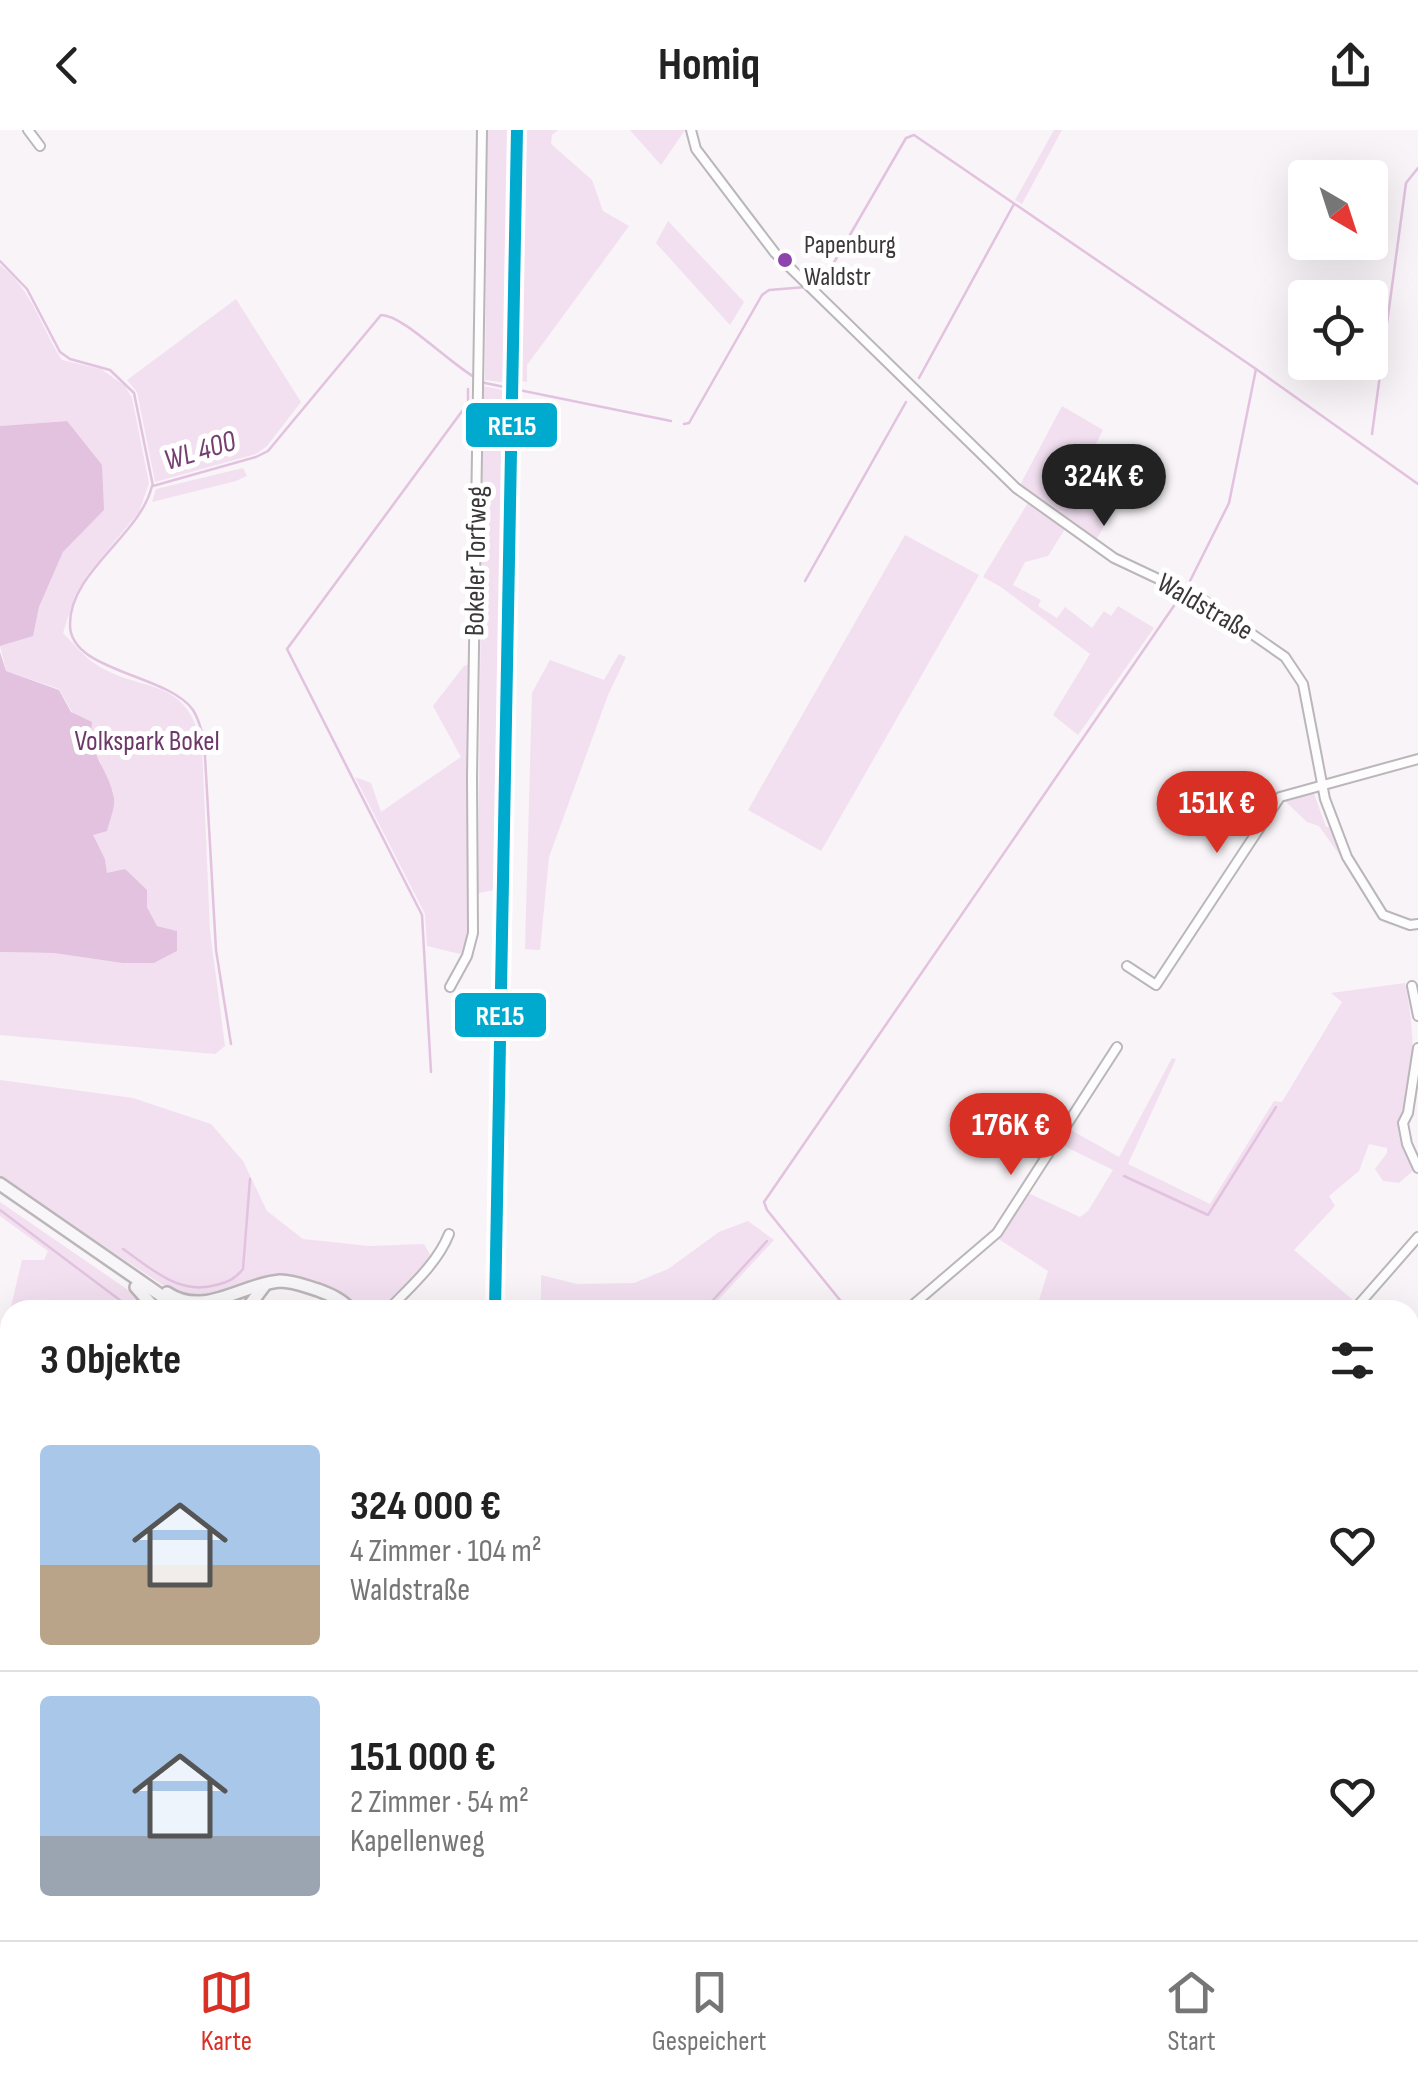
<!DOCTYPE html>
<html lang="de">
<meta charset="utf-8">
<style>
body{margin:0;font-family:"Sofia Sans Condensed",sans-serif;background:#f2f2f2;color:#222;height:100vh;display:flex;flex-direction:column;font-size:38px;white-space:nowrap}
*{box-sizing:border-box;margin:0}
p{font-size:32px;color:#767676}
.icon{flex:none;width:55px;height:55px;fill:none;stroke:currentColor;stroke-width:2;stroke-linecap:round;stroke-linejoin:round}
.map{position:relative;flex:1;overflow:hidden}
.side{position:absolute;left:0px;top:1170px;width:1420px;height:640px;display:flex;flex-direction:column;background:#fff;border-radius:30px 30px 0 0;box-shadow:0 10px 40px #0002}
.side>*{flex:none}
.needle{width:65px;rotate:141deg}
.fabs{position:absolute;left:1288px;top:30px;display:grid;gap:20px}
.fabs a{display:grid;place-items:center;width:100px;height:100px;border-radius:10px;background:#fff;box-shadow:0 10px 40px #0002;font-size:50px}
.price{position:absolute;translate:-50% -85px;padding:0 22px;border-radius:35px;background:#d93025;color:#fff;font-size:32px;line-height:65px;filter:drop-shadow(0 2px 5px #0008)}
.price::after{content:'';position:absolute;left:50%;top:60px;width:30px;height:22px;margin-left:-15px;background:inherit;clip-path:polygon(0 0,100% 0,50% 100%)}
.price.selected{background:#222;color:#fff}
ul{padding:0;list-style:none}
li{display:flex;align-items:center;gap:30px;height:250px;padding:0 40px}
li+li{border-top:2px solid #e0e0e0}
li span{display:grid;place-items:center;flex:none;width:280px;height:200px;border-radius:10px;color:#555}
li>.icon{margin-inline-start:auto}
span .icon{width:120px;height:120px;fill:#fffc;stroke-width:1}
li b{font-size:42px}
h2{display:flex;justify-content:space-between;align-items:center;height:120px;padding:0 40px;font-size:42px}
header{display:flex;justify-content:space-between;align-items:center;height:130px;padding:0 40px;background:#fff;font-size:45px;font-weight:700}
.tab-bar{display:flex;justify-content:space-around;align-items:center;height:140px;border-top:2px solid #e0e0e0;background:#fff;font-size:28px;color:#767676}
.tab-bar a{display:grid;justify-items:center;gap:5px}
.tab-bar .selected{color:#d93025}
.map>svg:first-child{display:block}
</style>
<header><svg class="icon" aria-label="back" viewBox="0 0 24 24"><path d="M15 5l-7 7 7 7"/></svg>Homiq<svg class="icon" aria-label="share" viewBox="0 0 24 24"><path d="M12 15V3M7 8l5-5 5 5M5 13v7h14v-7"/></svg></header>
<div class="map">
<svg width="1418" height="1810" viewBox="0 0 1418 1810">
<rect width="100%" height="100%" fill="#f8f4f8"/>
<g fill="#efe6ee">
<polygon points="0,1752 10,1760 10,1800 56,1800 67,1810 0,1810"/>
<polygon points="203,1800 431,1800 431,1810 197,1810"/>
<polygon points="503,1800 1255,1800 1284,1810 493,1810"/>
</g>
<g fill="#f2e0f1">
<polygon points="487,0 513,0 508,253 485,250"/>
<polygon points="525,0 558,0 552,5 551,14 592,50 603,81 629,96 527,235 527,252 521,251"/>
<polygon points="630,0 685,0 661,35"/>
<polygon points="1054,0 1062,0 1022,74 1015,70"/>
<polygon points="668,91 744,172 730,195 656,113"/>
<path d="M 0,135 C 32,159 41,198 62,230 L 101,239 L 125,256 L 132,268 L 149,353 L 139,382 L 86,446 L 75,465 L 63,503 C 72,512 81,523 91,531 C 139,566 185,541 202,615 L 210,801 L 225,916 L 215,924 L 0,905 L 0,822 L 54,823 L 122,833 L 154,833 L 177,821 L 177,801 L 157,796 L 147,777 L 107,744 L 105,729 L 92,705 L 101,633 L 59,559 L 6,541 L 0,516 L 33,505 L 39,477 L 63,422 L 104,380 L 67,291 L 0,296 Z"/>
<polygon points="236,169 301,272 267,316 256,324 155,352 137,262 127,250"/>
<polygon points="483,256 507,261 495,760 478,763"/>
<polygon points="1062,276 1103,300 1078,347 1084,362 1115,377 1096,410 1019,357"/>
<polygon points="243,338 247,346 236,351 152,372 156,359"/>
<polygon points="1029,371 1065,399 1048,426 1025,432 1013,455 1041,470 1038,476 1057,488 1065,477 1092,498 1104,481 1111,486 1118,476 1154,498 1078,605 1053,585 1090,524 1001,457 983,447"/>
<polygon points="905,405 979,445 821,721 748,680"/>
<polygon points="619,524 626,527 608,565 549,727 540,820 525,819 532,563 550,530 604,550"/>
<polygon points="469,534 470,803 464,825 427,816 425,784 355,647 371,653 381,682 461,627 433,576 464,536"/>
<polygon points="1313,661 1326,697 1331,697 1344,731 1319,696 1307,692 1283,669"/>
<path d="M 1405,853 C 1414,897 1418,950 1400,992 L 1415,1039 L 1399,1053 L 1383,1051 L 1375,1039 L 1387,1023 L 1387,1018 L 1369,1014 L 1359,1041 L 1329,1066 L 1335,1076 L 1294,1120 L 1354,1171 L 1346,1180 L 1036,1180 L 1048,1141 L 997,1108 L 1028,1063 L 1080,1087 L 1088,1081 L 1113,1040 L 1060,1014 L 1069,999 L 1119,1027 L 1172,928 L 1176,929 L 1128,1034 L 1210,1074 L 1274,971 L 1282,972 L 1342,872 L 1331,863 Z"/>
<polygon points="0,950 133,968 211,994 243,1031 267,1081 303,1109 369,1116 424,1114 431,1126 384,1180 356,1180 290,1147 202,1169 175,1163 0,1048"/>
<polygon points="0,1072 131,1162 147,1180 10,1181 22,1130 44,1130 48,1121 0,1086"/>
<polygon points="748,1091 774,1110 709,1180 541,1180 541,1145 577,1154 634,1153 668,1139 719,1102"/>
<polygon points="0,1326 10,1330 10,1744 0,1736"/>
</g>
<g fill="#e2c2df">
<polygon points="67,291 102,335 104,380 63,422 39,477 33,506 0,516 0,296"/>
<path d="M 0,522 L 6,541 L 59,560 L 71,582 L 92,592 C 88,627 109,638 114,669 C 115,679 109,692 107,701 L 93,705 L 105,729 L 107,743 L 125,739 L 147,760 L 147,777 L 157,796 L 177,801 L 177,821 L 154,833 L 122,833 L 54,823 L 0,822 Z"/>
</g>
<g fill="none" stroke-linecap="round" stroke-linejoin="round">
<g stroke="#e2c2df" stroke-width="2.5">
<path d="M 0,131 L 27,159 L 60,222 L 70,229 L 110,240 L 134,263 L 153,356 L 256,327 L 268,321 L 381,185 C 405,185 455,240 485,253 L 671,291"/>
<polyline points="813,154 825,148 906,8 914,5 1256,239 1418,354"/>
<polyline points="919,248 1014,74"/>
<polyline points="684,294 689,293 762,165 769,160 806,157"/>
<polyline points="1372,304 1406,53 1418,38"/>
<path d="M 152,356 C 140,406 69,442 70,495 C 70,542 168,544 193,580 C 199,589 201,600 204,609 L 216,820 L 231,914"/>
<polyline points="805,451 906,272"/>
<polyline points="1190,451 1229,373 1256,239"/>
<polyline points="431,942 422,785 287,519 468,273 468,259"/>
<polyline points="1124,1046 1208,1085 1276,977"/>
<polyline points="0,1080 133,1180"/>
<path d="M 123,1119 C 151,1138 179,1166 216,1155 C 228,1152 235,1149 243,1139 L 250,1049"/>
<polyline points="704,1180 767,1111"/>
<polyline points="848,1180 767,1080 764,1072 1180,467"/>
<polyline points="1410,1789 1418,1782"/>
</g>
<g stroke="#bab6b9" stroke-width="12">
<g id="street">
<polyline points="28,0 40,16"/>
<polyline points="691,0 696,19 775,123 1016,358 1114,428 1203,470 1285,527 1303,554 1325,669 1347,727 1383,785 1410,795 1418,794"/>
<polyline points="1127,836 1156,855 1280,667 1418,629"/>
<polyline points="1412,856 1418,886"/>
<polyline points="450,857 467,826 473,803 472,647 482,0"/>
<polyline points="1418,918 1408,983 1403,993 1407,1014 1418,1038"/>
<path d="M 388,1180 C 410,1157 437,1134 449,1104"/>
<polyline points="907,1180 997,1103 1117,917"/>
<polyline points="1354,1180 1418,1107"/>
<polyline points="0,1245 10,1249"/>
<polyline points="1410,1466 1418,1458"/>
<polyline points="1410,1613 1418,1618"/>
<polyline points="0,1746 10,1755"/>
<polyline points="65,1800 77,1810"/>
<polyline points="181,1810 188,1800"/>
<polyline points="190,1810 194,1800"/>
<polyline points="892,1810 912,1800"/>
</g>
</g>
<g stroke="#bab6b9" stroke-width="16">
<g id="secondary">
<polyline points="0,1054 182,1180"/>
<polyline points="136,1157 156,1180"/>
<path d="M 167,1163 C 205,1188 241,1154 280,1151 C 293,1151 305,1156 318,1160 C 331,1165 341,1169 351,1180"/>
<polyline points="246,1180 264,1156"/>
<polyline points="1339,1800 1368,1805 1418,1806"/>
<polyline points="440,1810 440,1800"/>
</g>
</g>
<use href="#street" stroke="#fefdfe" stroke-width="8"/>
<use href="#secondary" stroke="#f9f6f9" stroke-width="11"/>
<g stroke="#d3d1d3" stroke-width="6">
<g id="rail">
<polyline points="472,1800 473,1810"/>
<polyline points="1228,1800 1256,1810"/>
</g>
</g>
<use href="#rail" stroke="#fff" stroke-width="2.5" stroke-dasharray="8" stroke-linecap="butt"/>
<g stroke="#fff" stroke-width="20">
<polyline id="rail-1" points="495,1180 517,0"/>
</g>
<use href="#rail-1" stroke="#00a9ce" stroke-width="12"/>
</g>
<circle fill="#8e44ad" stroke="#fff" stroke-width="4" cx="785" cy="130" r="9"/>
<g text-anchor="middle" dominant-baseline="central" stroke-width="10" stroke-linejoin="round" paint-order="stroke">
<g font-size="26" fill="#3b383a" stroke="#fff" text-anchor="start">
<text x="804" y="115">Papenburg<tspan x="804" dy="32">Waldstr</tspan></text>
</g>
<g font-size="28" fill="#3b383a" stroke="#fff">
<text transform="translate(476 431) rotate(-89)">Bokeler Torfweg</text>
<text transform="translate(1205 477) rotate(30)">Waldstraße</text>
</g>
<g font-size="28" fill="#6c3869" stroke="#fff">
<text x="147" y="611">Volkspark Bokel</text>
</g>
<g font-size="30" font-style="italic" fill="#743f71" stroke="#fff">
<text transform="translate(200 321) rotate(-17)">WL 400</text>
</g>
</g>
<g stroke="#fff" stroke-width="4">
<rect x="464" y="271" width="95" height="48" rx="10" fill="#00a9ce"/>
<rect x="453" y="861" width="95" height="48" rx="10" fill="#00a9ce"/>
</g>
<g font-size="28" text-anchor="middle" font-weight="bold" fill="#fff">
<text x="512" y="305">RE15</text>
<text x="500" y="895">RE15</text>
</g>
</svg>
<div class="fabs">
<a><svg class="needle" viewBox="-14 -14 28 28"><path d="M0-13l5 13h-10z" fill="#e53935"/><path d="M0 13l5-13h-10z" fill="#767676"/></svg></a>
<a><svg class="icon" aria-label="locate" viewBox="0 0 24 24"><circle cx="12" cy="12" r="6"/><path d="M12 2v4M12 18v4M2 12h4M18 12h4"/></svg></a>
</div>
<b class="price selected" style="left:1104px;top:399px">324K €</b>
<b class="price" style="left:1217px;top:726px">151K €</b>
<b class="price" style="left:1011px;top:1048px">176K €</b>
<section class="side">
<h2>3 Objekte<svg class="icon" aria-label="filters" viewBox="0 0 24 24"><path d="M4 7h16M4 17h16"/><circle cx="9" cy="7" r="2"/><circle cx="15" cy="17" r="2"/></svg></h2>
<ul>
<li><span style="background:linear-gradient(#a9c7e8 60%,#b9a48a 0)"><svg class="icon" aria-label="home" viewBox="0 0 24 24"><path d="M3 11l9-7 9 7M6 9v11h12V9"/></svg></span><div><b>324 000 €</b><p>4 Zimmer · 104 m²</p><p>Waldstraße</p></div><svg class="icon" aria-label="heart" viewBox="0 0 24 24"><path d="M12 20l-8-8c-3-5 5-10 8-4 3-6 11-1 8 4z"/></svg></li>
<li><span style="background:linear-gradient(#a9c7e8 70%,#9aa5b1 0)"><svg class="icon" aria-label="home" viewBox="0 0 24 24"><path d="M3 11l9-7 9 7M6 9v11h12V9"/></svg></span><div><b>151 000 €</b><p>2 Zimmer · 54 m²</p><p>Kapellenweg</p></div><svg class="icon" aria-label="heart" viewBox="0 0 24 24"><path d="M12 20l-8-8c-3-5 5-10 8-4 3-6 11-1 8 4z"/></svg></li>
</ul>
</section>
</div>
<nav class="tab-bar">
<a class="selected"><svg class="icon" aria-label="map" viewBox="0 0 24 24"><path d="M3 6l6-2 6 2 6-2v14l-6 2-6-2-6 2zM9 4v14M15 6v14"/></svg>Karte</a>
<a><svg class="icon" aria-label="saved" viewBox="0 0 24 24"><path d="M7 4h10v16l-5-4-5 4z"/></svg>Gespeichert</a>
<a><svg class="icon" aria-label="home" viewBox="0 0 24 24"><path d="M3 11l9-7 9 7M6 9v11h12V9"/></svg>Start</a>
</nav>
